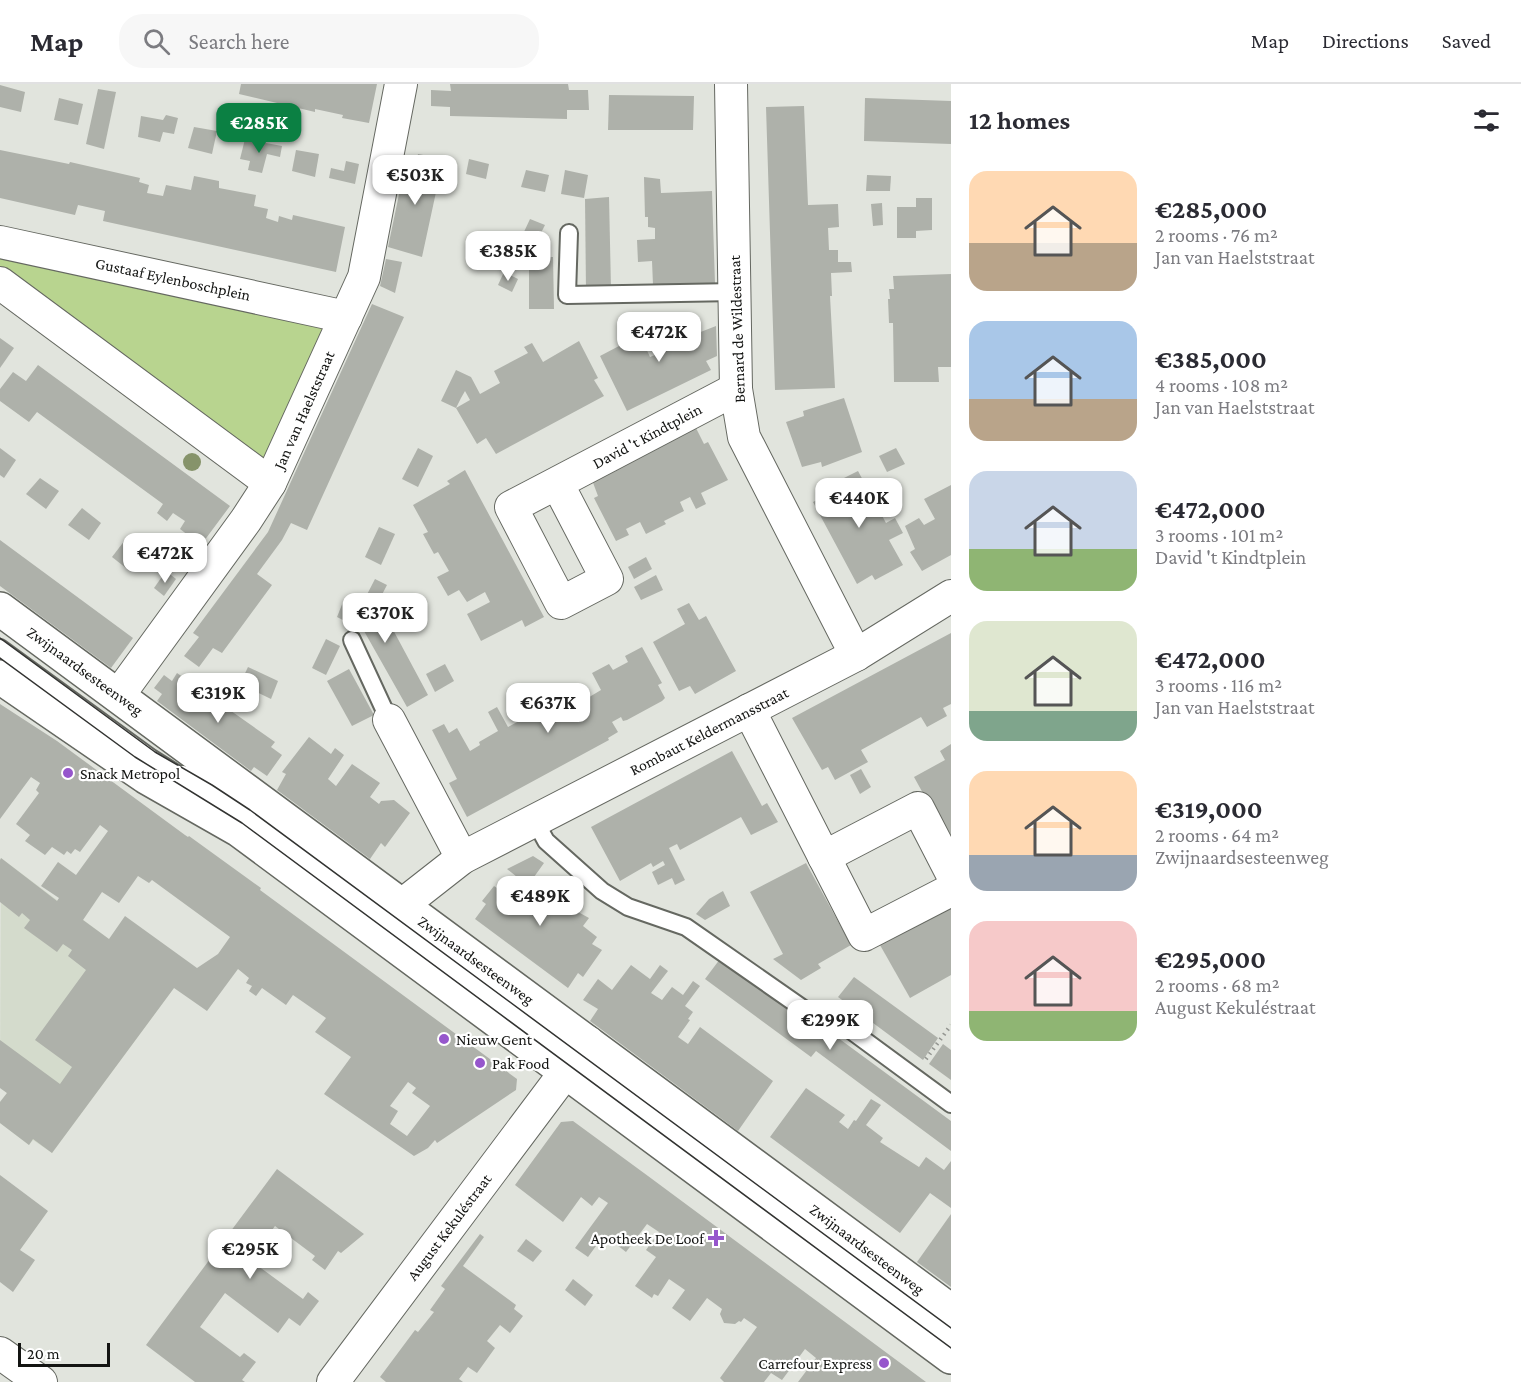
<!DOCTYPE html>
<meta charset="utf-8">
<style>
body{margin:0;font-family:"Crimson Pro",serif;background:#f7f7f7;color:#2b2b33;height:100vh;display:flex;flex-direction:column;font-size:22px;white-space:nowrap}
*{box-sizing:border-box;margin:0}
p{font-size:20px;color:#7c7c81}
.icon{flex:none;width:33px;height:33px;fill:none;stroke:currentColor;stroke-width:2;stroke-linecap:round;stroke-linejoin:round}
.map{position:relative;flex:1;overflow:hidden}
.panel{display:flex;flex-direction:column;background:#fff;width:570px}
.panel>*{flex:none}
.scale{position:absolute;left:18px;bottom:15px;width:92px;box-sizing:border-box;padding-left:6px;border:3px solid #131412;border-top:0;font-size:16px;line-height:21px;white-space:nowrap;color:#131412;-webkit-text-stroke:4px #fff;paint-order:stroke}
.price{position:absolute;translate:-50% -51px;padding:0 14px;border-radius:12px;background:#fff;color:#222;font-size:20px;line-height:39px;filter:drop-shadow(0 2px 3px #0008)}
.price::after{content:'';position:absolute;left:50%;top:36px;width:18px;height:14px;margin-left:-9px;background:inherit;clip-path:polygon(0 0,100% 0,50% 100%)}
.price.active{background:#0b8043;color:#fff}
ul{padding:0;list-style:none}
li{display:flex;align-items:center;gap:18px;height:150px;padding:0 18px}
li span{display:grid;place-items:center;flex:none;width:168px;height:120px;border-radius:18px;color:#555}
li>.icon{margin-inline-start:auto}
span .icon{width:72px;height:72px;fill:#fffc;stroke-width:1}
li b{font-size:26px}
h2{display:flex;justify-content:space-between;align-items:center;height:72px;padding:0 18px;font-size:26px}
header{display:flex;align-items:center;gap:36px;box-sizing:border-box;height:84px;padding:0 30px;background:#fff;border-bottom:2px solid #e1e1e2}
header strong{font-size:28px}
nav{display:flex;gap:33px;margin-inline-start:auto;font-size:21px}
.search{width:420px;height:54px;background:#f7f7f7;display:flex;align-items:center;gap:15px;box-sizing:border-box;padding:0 21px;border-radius:24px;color:#7c7c81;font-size:22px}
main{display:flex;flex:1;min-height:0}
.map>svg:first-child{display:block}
</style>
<header>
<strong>Map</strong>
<div class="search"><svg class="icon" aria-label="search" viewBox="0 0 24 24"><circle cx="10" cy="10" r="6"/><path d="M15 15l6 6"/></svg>Search here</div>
<nav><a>Map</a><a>Directions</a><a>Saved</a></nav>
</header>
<main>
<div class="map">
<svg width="951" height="1298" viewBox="0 0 951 1298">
<rect width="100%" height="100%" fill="#e1e4dd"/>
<polygon fill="#d4dbcc" points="1,774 174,904 52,1069 33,1056 29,1061 0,1039 0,1018 7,1009 0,1004"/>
<polygon fill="#b8d48f" points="0,172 326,243 263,379 0,182"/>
<g fill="#aeb1aa" fill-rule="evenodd">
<polygon points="241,0 377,0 369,39 342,34 343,31 315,25 315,28 239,10"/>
<polygon points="450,0 568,0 569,6 588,6 589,26 567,26 567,35 450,32 450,23 431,22 431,6 451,7"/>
<polygon points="0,1 25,8 21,28 0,23"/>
<polygon points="98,5 116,8 104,65 86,60"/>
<polygon points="609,11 694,12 693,46 608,46"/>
<polygon points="59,14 83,20 78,41 54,36"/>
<polygon points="865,14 951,17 951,60 864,57"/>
<polygon points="804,22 808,121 838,120 839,143 828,144 829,166 838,166 838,178 851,178 852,188 831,189 832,212 830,212 835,304 775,306 766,23"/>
<polygon points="166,31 178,34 174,50 163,48 160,58 138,53 141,32 163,36"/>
<polygon points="194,43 217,47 212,70 188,64"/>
<polygon points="245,55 282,62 280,73 267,70 262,89 248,86 250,77 240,75"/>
<polygon points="0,66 69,80 70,78 140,94 139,98 149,101 147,109 163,112 166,101 191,106 194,92 219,97 219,104 256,111 254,122 268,125 266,134 278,138 279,132 292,136 293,131 345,143 336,188 103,137 105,127 78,121 75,131 0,114"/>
<polygon points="296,66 319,70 315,93 292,87"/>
<polygon points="418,70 434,73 431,83 441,85 422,173 388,163 406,77 416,79"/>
<polygon points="469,75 489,80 486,95 466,90"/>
<polygon points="346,77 359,80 355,100 329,94 331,84 344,87"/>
<polygon points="526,86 549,91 545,108 521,103"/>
<polygon points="565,86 588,91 584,114 561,110"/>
<polygon points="867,91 891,92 890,107 866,107"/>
<polygon points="644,93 660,95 661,109 712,107 715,200 653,201 652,177 638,178 637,156 655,155 655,144 648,143 648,133 645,133"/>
<polygon points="609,113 611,205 586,206 585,115"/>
<polygon points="916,114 932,114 932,146 916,147 916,154 897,154 897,123 916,123"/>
<polygon points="882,119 883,141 873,142 871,120"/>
<polygon points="530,135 545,141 530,171 516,165"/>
<polygon points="529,173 553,173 554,225 529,225"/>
<polygon points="386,175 402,178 395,209 380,202"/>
<polygon points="504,188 518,195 512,208 498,201"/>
<polygon points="951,190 951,283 938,283 939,298 894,298 893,239 889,239 888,215 890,215 889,205 894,205 893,192"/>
<polygon points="372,220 404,233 307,446 291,439 282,456 257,490 272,501 222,569 213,564 199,583 184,572 199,553 193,549 268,448"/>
<polygon points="668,235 680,256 716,242 717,272 706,277 711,286 627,327 600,272 640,251 650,273 660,269 648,245"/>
<polygon points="0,254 14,264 0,284"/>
<path d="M 579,257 L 598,294 L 594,296 L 604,312 L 496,370 L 486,354 L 477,360 L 456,324 L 441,317 L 456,286 L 471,293 L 480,310 L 500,299 L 494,287 L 528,269 L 524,263 L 532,259 L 543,278 ZM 465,307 L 470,316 L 456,324 L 461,314 Z"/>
<polygon points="38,281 230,422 201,461 180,445 185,437 173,429 167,437 157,429 163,420 37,328 29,338 0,317 0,305 13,288 26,297"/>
<polygon points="844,314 862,368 822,383 821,378 802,383 786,338 804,332 803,327"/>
<polygon points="696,344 704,360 708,358 728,396 701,409 706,420 696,425 690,413 680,418 684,427 664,437 666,440 646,450 640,438 626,445 629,451 616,457 594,414 598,412 592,396"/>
<polygon points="0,364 16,376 4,394 0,391"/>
<polygon points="418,364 433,372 418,403 402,395"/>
<polygon points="896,364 905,380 887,388 879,372"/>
<polygon points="465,386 544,533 525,543 522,536 481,557 467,530 490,518 485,508 467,518 459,506 448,512 437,493 449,487 438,468 434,470 423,450 428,448 413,421 450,400 447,397"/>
<polygon points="858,387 886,439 895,434 903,449 889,456 903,481 875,496 872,491 857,500 813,418 827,411 824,404"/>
<polygon points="40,394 59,407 46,425 26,410"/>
<polygon points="951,401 951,471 922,487 910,468 915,465 905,442 919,434 924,441 935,435 924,415"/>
<polygon points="82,424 101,439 89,456 68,441"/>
<polygon points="379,443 395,450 381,481 365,473"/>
<polygon points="0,456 133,554 111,584 0,502"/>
<polygon points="125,456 143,471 131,488 112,473"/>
<polygon points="646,473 652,485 634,495 628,483"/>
<polygon points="166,487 176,495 164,512 154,504"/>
<polygon points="656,491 663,506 641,516 634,503"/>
<polygon points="375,495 387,501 375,524 391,542 428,611 407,623 364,547 337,533 343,518 359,526"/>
<polygon points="689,519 699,536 706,532 736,587 695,610 690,602 679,607 653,558 685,540 677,525"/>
<polygon points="951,549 951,620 943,624 947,632 927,643 921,633 861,666 868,678 835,696 828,683 822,686 792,634"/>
<polygon points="326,555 340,562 326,591 312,584"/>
<polygon points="642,563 662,599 658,601 665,614 662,617 627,636 623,637 621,633 612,638 618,648 608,654 609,656 467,733 449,699 457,695 432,646 444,640 449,649 457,644 470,667 480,661 479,658 498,647 488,628 497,623 508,643 530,631 527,626 531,624 529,620 534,617 537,623 579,602 586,615 601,606 592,589 609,580 613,586 628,578 625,572"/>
<polygon points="445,580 454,597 435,608 426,590"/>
<polygon points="248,583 278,597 271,615 240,600"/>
<polygon points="349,585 374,631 352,642 327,597"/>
<polygon points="177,589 275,658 271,663 282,671 267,692 254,683 251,687 157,617 162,610 154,604 164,591 172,597"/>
<path d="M 0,620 L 57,657 L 185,751 L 188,753 L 189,752 L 261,804 L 260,806 L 517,995 L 516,1006 L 437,1059 L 435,1056 L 428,1064 L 414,1072 L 324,1010 L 351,973 L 315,948 L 326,934 L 293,911 L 286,921 L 262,904 L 256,912 L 249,907 L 252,902 L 246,899 L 249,894 L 238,885 L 207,927 L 174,904 L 52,1069 L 33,1055 L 29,1061 L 0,1039 L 0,1018 L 7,1009 L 0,1004 L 0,956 L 60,1000 L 72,983 L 35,956 L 86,886 L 68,872 L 72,866 L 63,860 L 57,868 L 24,844 L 30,836 L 22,829 L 19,833 L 0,818 L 0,776 L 1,774 L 57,817 L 59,814 L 41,802 L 58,778 L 76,791 L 108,747 L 100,741 L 80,768 L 75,765 L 71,770 L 67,767 L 64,771 L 52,763 L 45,771 L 25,757 L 30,751 L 16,740 L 39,709 L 36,706 L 40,699 L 31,693 L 0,735 ZM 138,792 L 149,799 L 152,796 L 230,853 L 218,870 L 197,884 L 125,832 L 109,855 L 83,836 L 102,808 L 119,819 ZM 408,998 L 416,1004 L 412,1009 L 430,1022 L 407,1052 L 390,1040 L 398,1027 L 390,1022 Z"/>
<polygon points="309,653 331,670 335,664 344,671 328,695 336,702 352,680 380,699 370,713 379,720 381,717 394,716 410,729 385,763 381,759 370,775 277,706 286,690 282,688"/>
<polygon points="951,660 951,760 914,693 945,676 940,667"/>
<polygon points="732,667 762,722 767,719 778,738 751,751 741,733 680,766 677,760 669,764 685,796 675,801 672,794 658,801 652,788 665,781 663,777 653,783 651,779 620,797 591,743"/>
<polygon points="861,685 871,703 860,710 850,691"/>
<polygon points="533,772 544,779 529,800 566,827 569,823 589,834 583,842 597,853 592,860 602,866 583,893 578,889 568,904 475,835 486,820 482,817 494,802 510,813 522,797 507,785"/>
<polygon points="806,779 851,861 818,880 821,884 801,896 773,875 783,870 750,808"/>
<polygon points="723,807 730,822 705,836 696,830 709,815"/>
<polygon points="951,822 951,891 910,914 880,861"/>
<polygon points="720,875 826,952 830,948 951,1037 951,1067 816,967 811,973 705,895"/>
<polygon points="631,881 650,895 660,881 668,887 651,909 662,916 672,903 683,911 693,897 700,902 685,922 693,928 688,935 690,936 678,953 688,960 700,943 773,997 738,1047 590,937 598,925 583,916 598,895 612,906"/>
<polygon points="854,893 938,954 923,976 838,913"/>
<polygon points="943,960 951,966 951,996 929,980"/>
<polygon points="806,1004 845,1031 839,1038 848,1045 854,1036 856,1037 871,1015 881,1021 866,1041 883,1054 880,1058 919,1083 926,1073 944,1086 951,1077 951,1124 930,1109 900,1149 770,1053"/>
<polygon points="573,1037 648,1092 926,1298 798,1298 816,1274 805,1265 782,1296 771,1289 764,1298 724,1298 720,1294 757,1243 744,1234 741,1238 739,1237 735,1240 724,1239 720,1230 722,1225 707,1214 690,1237 672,1224 685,1206 669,1195 658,1212 654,1210 652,1214 635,1202 656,1173 646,1166 659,1148 647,1140 626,1168 604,1151 588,1173 575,1164 608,1119 599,1113 592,1122 581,1113 563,1138 515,1101 561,1038"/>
<polygon points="277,1085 364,1150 341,1169 338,1167 325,1186 312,1176 315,1172 275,1142 250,1176 303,1215 308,1208 319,1217 300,1242 289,1234 278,1249 225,1209 200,1243 240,1273 244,1269 256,1278 242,1296 245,1298 195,1298 146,1261"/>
<polygon points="0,1091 48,1127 20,1166 35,1176 13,1208 0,1198"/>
<polygon points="951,1130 951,1203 917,1178"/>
<polygon points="480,1150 484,1153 463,1182 516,1221 514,1225 523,1232 510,1249 500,1241 487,1257 495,1264 477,1289 468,1283 459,1295 463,1298 386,1298 380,1293 415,1246 418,1248 434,1228 430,1226 445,1205 441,1202"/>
<polygon points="526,1155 542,1167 533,1178 517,1167"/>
<polygon points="573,1195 593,1211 585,1222 565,1206"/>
</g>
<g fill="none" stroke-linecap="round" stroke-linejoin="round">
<g stroke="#656861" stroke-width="20">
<g id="lane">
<polyline points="569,149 567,211 736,208"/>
<polyline points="352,556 389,636"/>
<polyline points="0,564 151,674 175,689 181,698 192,705"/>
<polyline points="183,690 210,703 248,729 951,1248"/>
<polyline points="535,737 546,757 602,807 628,823 686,843 818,935 830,931 951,1020"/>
</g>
</g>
<g stroke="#656861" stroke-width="34">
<g id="street">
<polyline points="731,0 736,305 744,353 856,571"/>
<polyline points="0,158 346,233"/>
<polyline points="0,199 270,399"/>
<polyline points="557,399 511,423 561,519 607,495 557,399 736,305"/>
<polyline points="118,612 246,436 270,399 364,193 401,0"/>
<polyline points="749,626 864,851 951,806"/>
<polyline points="389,636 462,774"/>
<polyline points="824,773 918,724 951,788"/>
<polyline points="402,821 462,774 856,571 951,512"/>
<polyline points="0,1269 41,1298"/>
<polyline points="333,1298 588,958"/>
</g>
</g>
<g stroke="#656861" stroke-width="36">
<g id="secondary">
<polyline points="0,525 951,1227"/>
<polyline points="0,593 146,693 239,746 951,1273"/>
</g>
</g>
<polyline stroke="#949691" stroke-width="4" stroke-dasharray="1.5 4.5" stroke-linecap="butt" points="926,975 951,941"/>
<use href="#lane" stroke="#fff" stroke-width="16"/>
<use href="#street" stroke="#fff" stroke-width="32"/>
<use href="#secondary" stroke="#fff" stroke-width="33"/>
<g stroke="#323331" stroke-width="1.5">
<polyline points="0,554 155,668 212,701 250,726 951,1244"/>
<polyline points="0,574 135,673 242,739 951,1264"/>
</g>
</g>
<circle fill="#86936a" cx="192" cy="378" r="9"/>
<g fill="#9656cc" stroke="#fff" stroke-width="2">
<circle cx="68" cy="689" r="6"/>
<circle cx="444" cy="955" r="6"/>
<circle cx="480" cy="979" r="6"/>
<path d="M713 1145h6v6h6v6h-6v6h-6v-6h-6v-6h6z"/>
<circle cx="884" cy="1279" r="6"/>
</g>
<g text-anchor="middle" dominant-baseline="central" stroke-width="4.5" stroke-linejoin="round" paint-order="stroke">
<g font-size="16" fill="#131412" stroke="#fff">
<text transform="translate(173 195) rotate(12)">Gustaaf Eylenboschplein</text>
<text transform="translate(737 245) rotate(-92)">Bernard de Wildestraat</text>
<text transform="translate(304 326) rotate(-66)">Jan van Haelststraat</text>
<text transform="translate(647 352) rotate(-28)">David 't Kindtplein</text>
<text transform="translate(85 587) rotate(36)">Zwijnaardsesteenweg</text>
<text transform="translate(709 647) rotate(-27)">Rombaut Keldermansstraat</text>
<text transform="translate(476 876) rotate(36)">Zwijnaardsesteenweg</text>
<text transform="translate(449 1143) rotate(-53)">August Kekuléstraat</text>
<text transform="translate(867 1165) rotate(37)">Zwijnaardsesteenweg</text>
</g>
<g font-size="16" fill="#131412" stroke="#fff" text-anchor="start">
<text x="80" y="689">Snack Metropol</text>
<text x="456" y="955">Nieuw Gent</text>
<text x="492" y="979">Pak Food</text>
<text x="704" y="1154" text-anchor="end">Apotheek De Loof</text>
<text x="872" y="1279" text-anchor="end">Carrefour Express</text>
</g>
</g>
</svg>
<div class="scale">20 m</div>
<b class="price active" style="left:259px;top:70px">€285K</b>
<b class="price" style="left:415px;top:122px">€503K</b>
<b class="price" style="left:508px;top:198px">€385K</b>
<b class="price" style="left:659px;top:279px">€472K</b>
<b class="price" style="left:859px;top:445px">€440K</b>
<b class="price" style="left:165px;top:500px">€472K</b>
<b class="price" style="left:385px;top:560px">€370K</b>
<b class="price" style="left:218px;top:640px">€319K</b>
<b class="price" style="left:548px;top:650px">€637K</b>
<b class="price" style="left:540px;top:843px">€489K</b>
<b class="price" style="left:830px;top:967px">€299K</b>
<b class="price" style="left:250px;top:1196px">€295K</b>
</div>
<section class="panel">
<h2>12 homes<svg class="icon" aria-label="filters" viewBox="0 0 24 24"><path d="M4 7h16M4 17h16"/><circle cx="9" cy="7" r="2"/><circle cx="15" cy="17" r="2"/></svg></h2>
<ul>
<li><span style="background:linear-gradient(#ffd9b3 60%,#b9a48a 0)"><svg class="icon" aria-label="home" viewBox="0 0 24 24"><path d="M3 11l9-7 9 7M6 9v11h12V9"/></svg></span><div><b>€285,000</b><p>2 rooms · 76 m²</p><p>Jan van Haelststraat</p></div></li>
<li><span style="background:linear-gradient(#a9c7e8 65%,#b9a48a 0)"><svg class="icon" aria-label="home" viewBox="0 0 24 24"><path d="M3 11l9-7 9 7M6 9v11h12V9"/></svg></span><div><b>€385,000</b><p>4 rooms · 108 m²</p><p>Jan van Haelststraat</p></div></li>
<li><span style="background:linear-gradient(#c9d6e8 65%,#8fb573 0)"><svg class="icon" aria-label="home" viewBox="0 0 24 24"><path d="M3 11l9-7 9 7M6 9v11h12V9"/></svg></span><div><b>€472,000</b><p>3 rooms · 101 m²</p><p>David 't Kindtplein</p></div></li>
<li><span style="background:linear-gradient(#dfe7d0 75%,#7fa58c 0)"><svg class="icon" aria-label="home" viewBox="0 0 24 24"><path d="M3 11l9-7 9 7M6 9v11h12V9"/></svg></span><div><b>€472,000</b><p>3 rooms · 116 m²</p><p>Jan van Haelststraat</p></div></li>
<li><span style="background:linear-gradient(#ffd9b3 70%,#9aa5b1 0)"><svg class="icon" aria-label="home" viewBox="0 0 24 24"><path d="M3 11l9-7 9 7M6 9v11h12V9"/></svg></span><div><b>€319,000</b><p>2 rooms · 64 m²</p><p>Zwijnaardsesteenweg</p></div></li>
<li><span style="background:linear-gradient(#f6c9c9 75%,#8fb573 0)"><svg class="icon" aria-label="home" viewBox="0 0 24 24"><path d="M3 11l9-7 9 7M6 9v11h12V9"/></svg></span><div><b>€295,000</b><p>2 rooms · 68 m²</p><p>August Kekuléstraat</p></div></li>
</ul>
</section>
</main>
